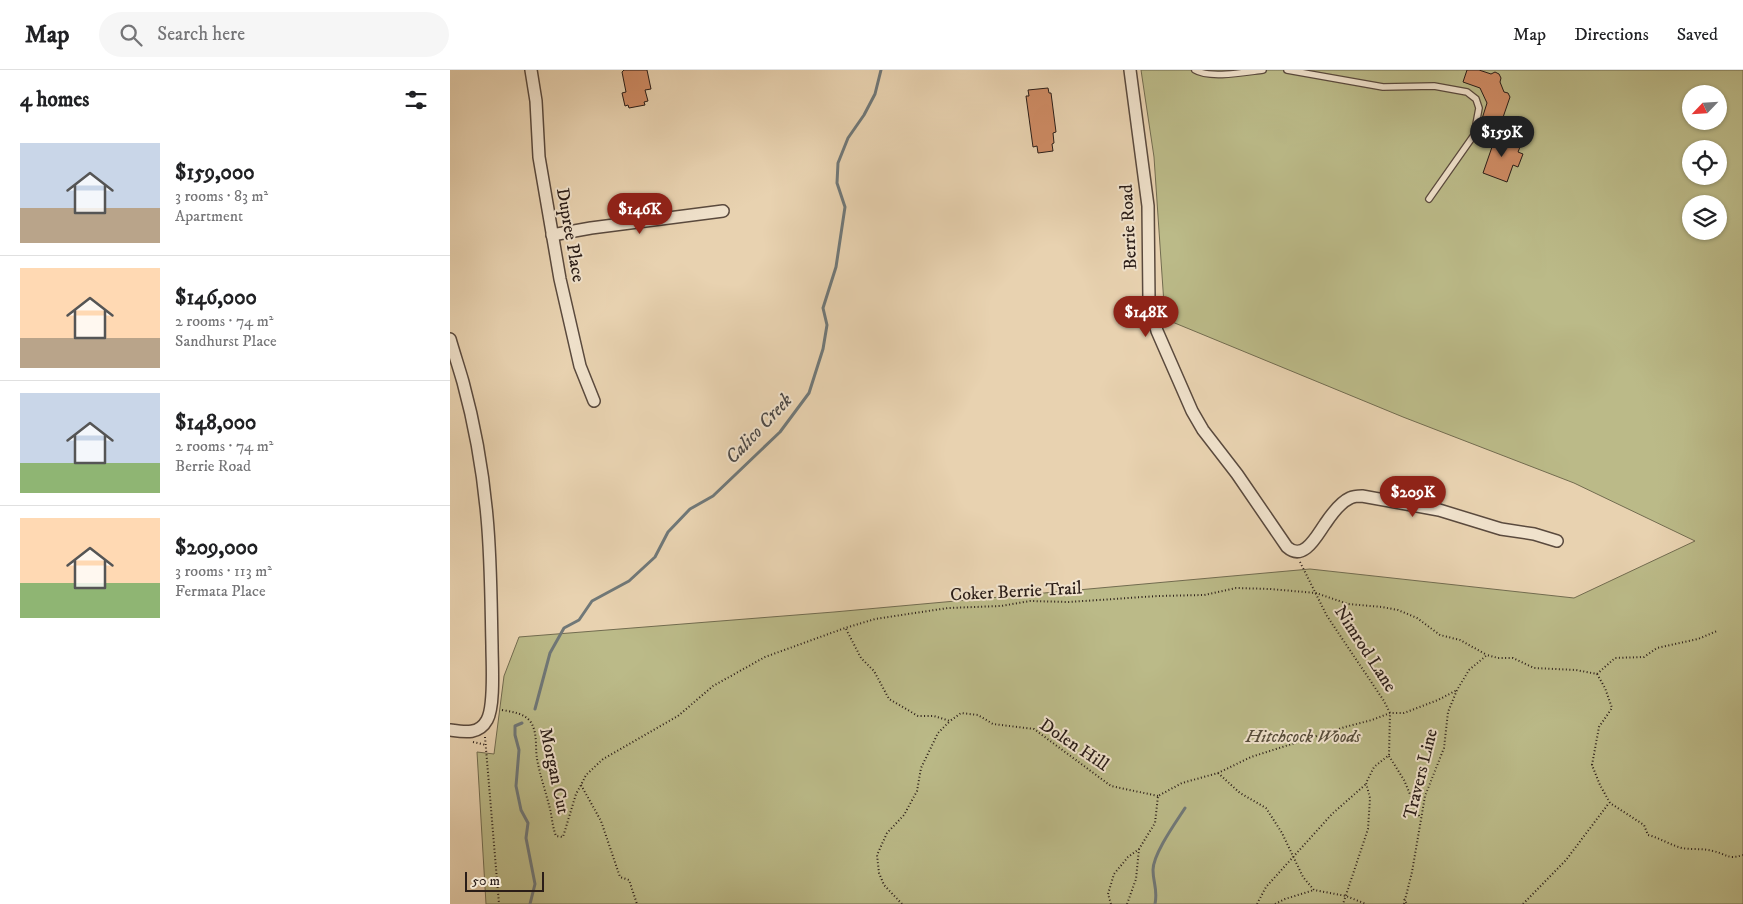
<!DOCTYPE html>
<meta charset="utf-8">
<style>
body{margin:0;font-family:"IM FELL DW Pica",serif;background:#f6f6f6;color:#202124;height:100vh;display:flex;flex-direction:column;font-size:19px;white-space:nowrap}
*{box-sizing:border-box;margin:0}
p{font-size:16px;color:#757577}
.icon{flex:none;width:28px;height:28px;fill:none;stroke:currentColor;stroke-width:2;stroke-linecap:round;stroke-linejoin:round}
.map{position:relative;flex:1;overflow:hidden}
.details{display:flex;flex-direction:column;background:#fff;width:450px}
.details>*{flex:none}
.needle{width:32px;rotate:245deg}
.buttons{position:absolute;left:1232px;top:15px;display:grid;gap:10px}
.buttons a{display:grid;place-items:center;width:45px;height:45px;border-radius:50%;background:#fff;box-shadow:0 1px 4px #0004;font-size:25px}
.scale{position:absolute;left:15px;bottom:12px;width:79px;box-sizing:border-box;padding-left:5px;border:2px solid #2a1d18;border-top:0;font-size:14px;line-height:18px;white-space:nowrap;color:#2a1d18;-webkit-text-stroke:4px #f0e2cc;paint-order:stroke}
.price{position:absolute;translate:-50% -42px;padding:0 11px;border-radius:18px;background:#8f2418;color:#fff;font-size:16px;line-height:32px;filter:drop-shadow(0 1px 2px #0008)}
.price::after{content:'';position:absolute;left:50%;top:30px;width:15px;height:11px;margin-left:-8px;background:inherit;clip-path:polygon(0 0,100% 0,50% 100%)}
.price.selected{background:#222;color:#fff}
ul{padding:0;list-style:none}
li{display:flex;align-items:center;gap:15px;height:125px;padding:0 20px}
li+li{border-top:1px solid #e0e0e0}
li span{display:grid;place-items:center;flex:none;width:140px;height:100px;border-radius:0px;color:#555}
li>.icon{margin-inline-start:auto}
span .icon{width:60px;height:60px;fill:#fffc;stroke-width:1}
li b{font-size:21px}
h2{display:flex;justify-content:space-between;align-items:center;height:60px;padding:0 20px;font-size:21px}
header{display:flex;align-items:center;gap:30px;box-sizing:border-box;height:70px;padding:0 25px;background:#fff;border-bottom:1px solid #e0e0e0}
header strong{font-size:24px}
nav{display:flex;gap:28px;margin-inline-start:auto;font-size:18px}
.search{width:350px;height:45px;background:#f6f6f6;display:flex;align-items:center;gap:12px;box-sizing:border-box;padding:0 18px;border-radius:28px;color:#757577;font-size:19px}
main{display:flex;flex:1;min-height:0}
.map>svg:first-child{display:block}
</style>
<header>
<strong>Map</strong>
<div class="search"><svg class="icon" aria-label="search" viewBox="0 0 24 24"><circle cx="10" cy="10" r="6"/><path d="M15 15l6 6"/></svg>Search here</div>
<nav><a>Map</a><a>Directions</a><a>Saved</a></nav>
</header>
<main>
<section class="details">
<h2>4 homes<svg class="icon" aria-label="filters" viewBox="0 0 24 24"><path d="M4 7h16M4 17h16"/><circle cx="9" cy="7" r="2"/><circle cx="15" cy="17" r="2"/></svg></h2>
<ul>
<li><span style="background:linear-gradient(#c9d6e8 65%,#b9a48a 0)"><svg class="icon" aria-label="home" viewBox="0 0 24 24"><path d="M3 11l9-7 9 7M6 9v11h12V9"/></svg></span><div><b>$159,000</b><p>3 rooms · 83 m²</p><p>Apartment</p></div></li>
<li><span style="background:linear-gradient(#ffd9b3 70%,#b9a48a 0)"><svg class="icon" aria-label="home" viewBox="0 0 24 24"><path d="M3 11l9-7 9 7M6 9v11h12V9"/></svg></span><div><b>$146,000</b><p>2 rooms · 74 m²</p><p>Sandhurst Place</p></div></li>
<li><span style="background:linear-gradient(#c9d6e8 70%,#8fb573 0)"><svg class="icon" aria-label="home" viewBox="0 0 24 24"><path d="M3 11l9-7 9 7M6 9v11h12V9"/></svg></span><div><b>$148,000</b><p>2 rooms · 74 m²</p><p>Berrie Road</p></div></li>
<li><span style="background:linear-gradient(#ffd9b3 65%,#8fb573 0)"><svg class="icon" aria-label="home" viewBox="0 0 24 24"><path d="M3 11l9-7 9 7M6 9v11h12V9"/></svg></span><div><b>$209,000</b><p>3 rooms · 113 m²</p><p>Fermata Place</p></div></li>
</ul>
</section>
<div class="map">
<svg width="1293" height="834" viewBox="0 0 1293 834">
<rect width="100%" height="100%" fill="#e8d2b0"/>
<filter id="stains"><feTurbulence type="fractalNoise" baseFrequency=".004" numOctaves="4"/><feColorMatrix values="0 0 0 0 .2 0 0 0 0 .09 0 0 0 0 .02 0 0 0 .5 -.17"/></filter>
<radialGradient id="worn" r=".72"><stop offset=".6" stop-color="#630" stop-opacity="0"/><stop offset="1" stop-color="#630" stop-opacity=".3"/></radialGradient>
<path fill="#bbba88" stroke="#726c50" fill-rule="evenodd" d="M 691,0 L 1293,0 L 1293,834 L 36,834 L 27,682 L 44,684 L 54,606 L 69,567 L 384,542 L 860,499 L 1124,528 L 1245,471 L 1124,413 L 953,347 L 715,249 L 704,87 ZM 1241,24 L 1269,24 L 1269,51 L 1241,51 ZM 1241,79 L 1269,79 L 1269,106 L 1241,106 ZM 1241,134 L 1269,134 L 1269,161 L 1241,161 Z"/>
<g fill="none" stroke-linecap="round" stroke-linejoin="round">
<g stroke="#707878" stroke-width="3">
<polyline points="85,639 100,583 114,558 129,550 142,531 179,511 205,487 218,462 240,439 263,426 330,362 359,323 373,279 377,255 373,238 386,197 395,137 387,113 388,93 398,68 414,45 425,24 431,0"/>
<polyline points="72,653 65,656 65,665 69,680 66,716 71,740 78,753 76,768 85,814 80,834"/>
<path d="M 705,834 C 708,819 703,813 703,800 C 703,784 726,752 735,738"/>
</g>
</g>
<g fill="#ce8b64" stroke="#2a1d18">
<polygon points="174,0 197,0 201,19 195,20 198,31 194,32 195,35 179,38 178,35 175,36 172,23 176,22 172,2"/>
<polygon points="1017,0 1029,0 1041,4 1045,2 1049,4 1051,8 1050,12 1054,22 1058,23 1060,27 1049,59 1031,52 1037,33 1030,18 1013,12"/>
<polygon points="598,18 599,23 601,23 606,62 603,63 604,73 602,74 603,81 588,83 587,76 583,77 576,26 579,26 578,20"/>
<polygon points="1042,64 1053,67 1052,70 1070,77 1068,82 1073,84 1068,97 1063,95 1057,112 1033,103 1042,77 1038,75"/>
</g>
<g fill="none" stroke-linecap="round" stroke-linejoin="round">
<g stroke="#5a4a3e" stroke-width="8">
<g id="lane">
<path d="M 745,0 C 759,9 796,2 813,0"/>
<polyline points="837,0 933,17 984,16 1017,22 1026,29 1029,38 1024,65 979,129"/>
</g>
</g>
<g stroke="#5a4a3e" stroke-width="14">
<g id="street">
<polyline points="81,0 86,31 89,87 110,209 130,296 144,331"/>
<path d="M 680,0 L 698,136 L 699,230 L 707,261 L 742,341 L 753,360 L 787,404 L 837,477 C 854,492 867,465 875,454 C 881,445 891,432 900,428 C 904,426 908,426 912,426 L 989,440 L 1051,459 L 1084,464 L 1107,471"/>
<polyline points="102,165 141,158 273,141"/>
<path d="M 0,269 C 4,283 9,298 13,312 C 25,356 33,402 37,447 C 41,489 41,533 42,576 C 42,593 45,636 37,650 C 29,665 14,662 0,660"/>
</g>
</g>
<g stroke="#2a1d18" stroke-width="2" stroke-dasharray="1 2.5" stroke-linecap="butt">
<polyline points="850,492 877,546 934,631 940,643 939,685 924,697 916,713 920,728 918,759 893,834"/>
<polyline points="396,559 411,588 424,601 439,629 468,646 484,646 500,651 511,643 528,645 543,654 584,659 661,716 708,726"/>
<path d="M 1147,604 L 1155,618 L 1162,638 L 1149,657 L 1142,695 L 1150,715 L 1160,733 L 1194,755 L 1198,765 C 1210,768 1220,775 1232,778 C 1242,780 1253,778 1263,781 C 1277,784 1277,790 1293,785"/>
<polyline points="1147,604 1165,588 1194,587 1207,578 1248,569 1267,561"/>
<path d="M 52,640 C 63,642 73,643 80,651 C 88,662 85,677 87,689 C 90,705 95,720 99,735 C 102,745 102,756 106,766 L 113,767 L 126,724 L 131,715 L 136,705 L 153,689 L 228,646 L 263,616 L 315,587 L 395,558 L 425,549 L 498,538 L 551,536 L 580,531 L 619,532 L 708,526 L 754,525 L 786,518 L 820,519 L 866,523 L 898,534 L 932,537 L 948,540 L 967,548 L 990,565 L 1010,570 L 1037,585"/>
<polyline points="35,667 49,834"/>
<polyline points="23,672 36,675"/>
<polyline points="939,686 954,710 970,748"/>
<polyline points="768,703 790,723 816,738 832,763 853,807 864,820 896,826 916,834"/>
<polyline points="131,715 151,751 170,807 179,810 187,834"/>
<polyline points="954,829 957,834"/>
<polyline points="452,834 434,815 429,803 427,785 437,763 454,745 467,721 471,698 488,663 500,651"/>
<polyline points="661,834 658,824 664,804 678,787 689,779 705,753 708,726 732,713 768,703 801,687 895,657 922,650 940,643 954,643 988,630 1007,620"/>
<polyline points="677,834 686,809 689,779"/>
<polyline points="807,834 816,817 882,744 916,714"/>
<polyline points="825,834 835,829 864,820"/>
<polyline points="954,834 962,802 975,726 994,678 998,642 1007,620 1019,600 1037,585 1048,588 1063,588 1084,598 1126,600 1147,604"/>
<polyline points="1073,834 1116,790 1159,733"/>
</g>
<use href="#lane" stroke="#f0e2cc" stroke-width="5.5"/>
<use href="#street" stroke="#f0e2cc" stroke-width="11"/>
</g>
<g text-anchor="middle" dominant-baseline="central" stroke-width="4" stroke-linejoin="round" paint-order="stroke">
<g font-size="18" fill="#2a1d18" stroke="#f0e2cc">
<text transform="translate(679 157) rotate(-93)">Berrie Road</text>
<text transform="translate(120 165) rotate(80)">Dupree Place</text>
<text transform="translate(566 522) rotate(-3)">Coker Berrie Trail</text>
<text transform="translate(915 579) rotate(57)">Nimrod Lane</text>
<text transform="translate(624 675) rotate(34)">Dolen Hill</text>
<text transform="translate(104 701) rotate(78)">Morgan Cut</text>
<text transform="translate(971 704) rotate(-76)">Travers Line</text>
</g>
<g font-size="18" font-style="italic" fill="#564c3a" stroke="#f0e2cc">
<text x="853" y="667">Hitchcock Woods</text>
</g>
<g font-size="19" font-style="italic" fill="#4d4a48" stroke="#f0e2cc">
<text transform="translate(309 359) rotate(-47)">Calico Creek</text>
</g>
</g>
<rect width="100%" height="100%" filter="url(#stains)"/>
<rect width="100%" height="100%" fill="url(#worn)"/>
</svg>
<div class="buttons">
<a><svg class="needle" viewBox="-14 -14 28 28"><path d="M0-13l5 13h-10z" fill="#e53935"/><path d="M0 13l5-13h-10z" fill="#757577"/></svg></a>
<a><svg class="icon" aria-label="locate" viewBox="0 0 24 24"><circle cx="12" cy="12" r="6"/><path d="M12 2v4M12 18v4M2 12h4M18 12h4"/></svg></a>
<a><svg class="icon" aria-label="layers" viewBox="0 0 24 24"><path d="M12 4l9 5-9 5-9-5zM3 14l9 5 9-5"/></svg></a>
</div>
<div class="scale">50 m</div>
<b class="price selected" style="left:1052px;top:88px">$159K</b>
<b class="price" style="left:190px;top:165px">$146K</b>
<b class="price" style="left:696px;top:268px">$148K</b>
<b class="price" style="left:963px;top:448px">$209K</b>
</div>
</main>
